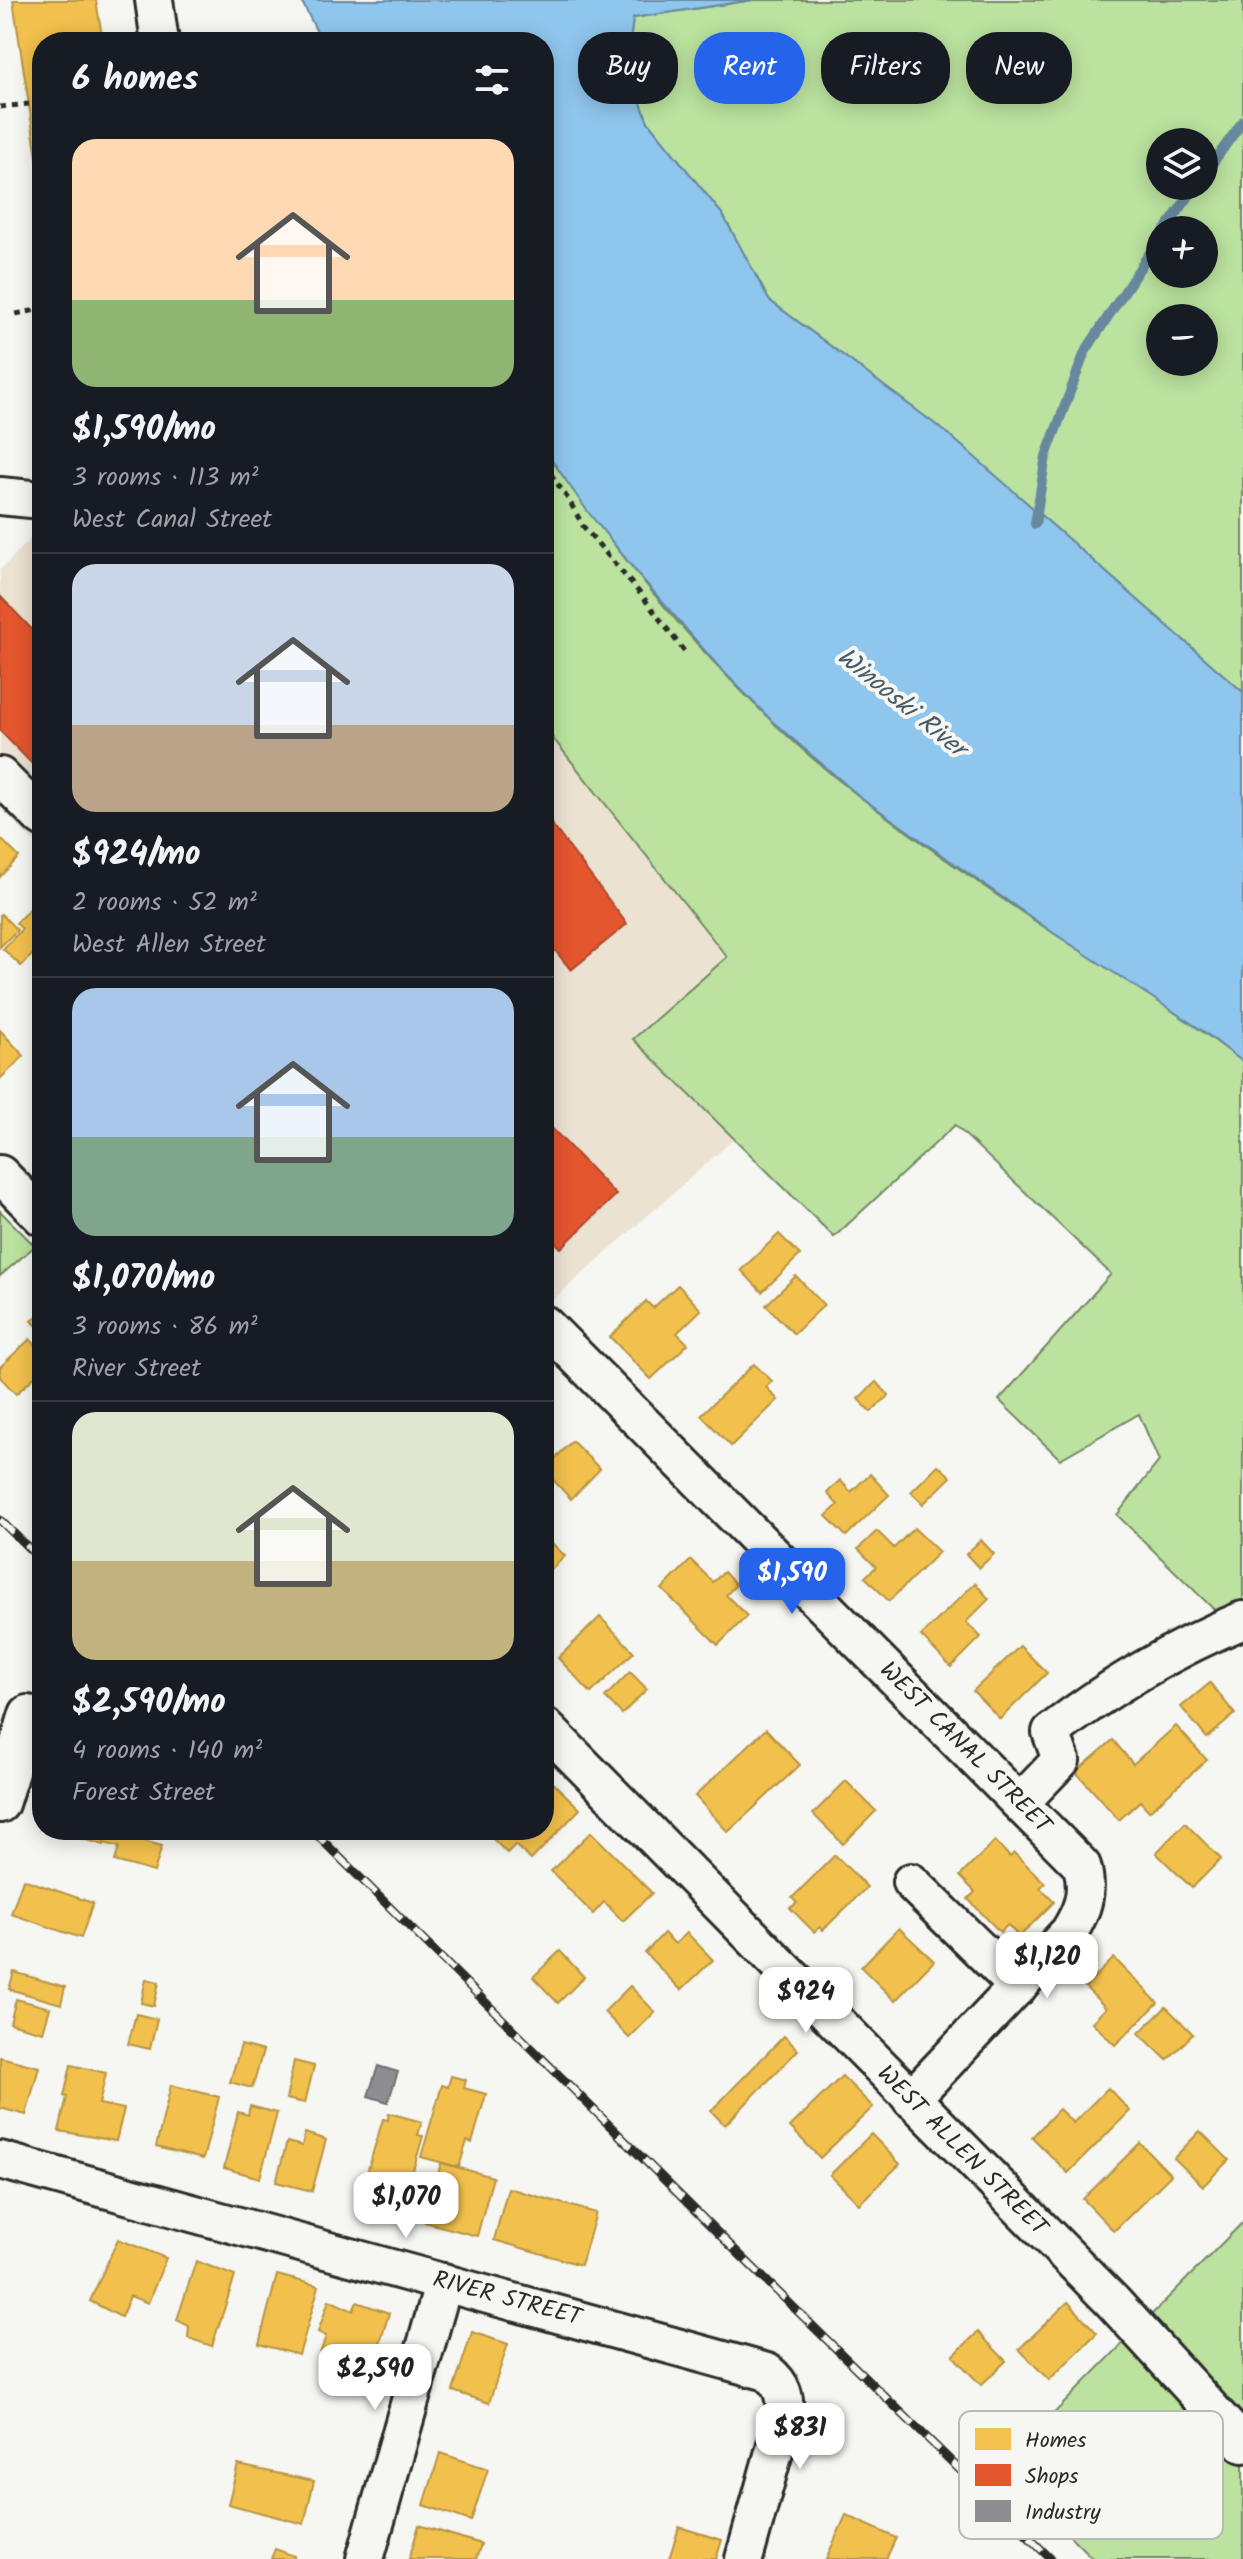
<!DOCTYPE html>
<meta charset="utf-8">
<style>
body{margin:0;font-family:Kalam,sans-serif;background:#242831;color:#f1f3f6;height:100vh;display:flex;flex-direction:column;font-size:30px;white-space:nowrap}
*{box-sizing:border-box;margin:0}
p{font-size:26px;color:#9ea1a6}
.icon{flex:none;width:44px;height:44px;fill:none;stroke:currentColor;stroke-width:2;stroke-linecap:round;stroke-linejoin:round}
.map{position:relative;flex:1;overflow:hidden}
.sheet{position:absolute;left:32px;top:32px;width:522px;height:1808px;display:flex;flex-direction:column;background:#171b24;border-radius:32px;box-shadow:0 4px 20px #0003}
.sheet>*{flex:none}
.banner{position:absolute;left:578px;top:32px;width:544px;height:72px;display:flex;gap:16px}
.controls{position:absolute;left:1146px;top:128px;display:grid;gap:16px}
.controls a{display:grid;place-items:center;width:72px;height:72px;border-radius:50%;background:#171b24;box-shadow:0 4px 20px #0003;font-size:40px}
.price{position:absolute;translate:-50% -68px;padding:0 18px;border-radius:16px;background:#fff;color:#222;font-size:26px;line-height:52px;filter:drop-shadow(0 2px 4px #0008)}
.price::after{content:'';position:absolute;left:50%;top:48px;width:24px;height:18px;margin-left:-12px;background:inherit;clip-path:polygon(0 0,100% 0,50% 100%)}
.price.active{background:#2563eb;color:#fff}
ul{padding:0;list-style:none}
li{display:grid;align-content:center;gap:16px;height:424px;padding:0 40px}
li+li{border-top:2px solid #363941}
li span{display:grid;place-items:center;height:248px;border-radius:24px;color:#555}
li>.icon{margin-inline-start:auto}
span .icon{width:144px;height:144px;fill:#fffc;stroke-width:1}
li b{font-size:34px}
h2{display:flex;justify-content:space-between;align-items:center;height:96px;padding:0 40px;font-size:34px}
.chip{padding:0 28px;border-radius:32px;background:#171b24;box-shadow:0 4px 20px #0003;font-size:28px;line-height:72px}
.chip.active{background:#2563eb;color:#fff}
.map>svg:first-child{display:block}
</style>
<div class="map">
<svg width="1243" height="2559" viewBox="0 0 1243 2559">
<rect width="100%" height="100%" fill="#f6f6f2"/>
<filter id="ink" filterUnits="userSpaceOnUse"><feTurbulence type="fractalNoise" baseFrequency=".0125" numOctaves="2"/><feDisplacementMap in="SourceGraphic" scale="16" xChannelSelector="R" yChannelSelector="G"/><feConvolveMatrix kernelMatrix="1 2 1 2 8 2 1 2 1" color-interpolation-filters="sRGB"/></filter>
<g filter="url(#ink)">
<g fill="#ece2d2">
<polygon points="42,527 42,850 0,808 0,570"/>
<polygon points="544,727 727,957 633,1039 734,1139 544,1308"/>
</g>
<g fill="#bbe39f" stroke="#738765" stroke-width="2" fill-rule="evenodd">
<path d="M 753,0 L 1243,0 L 1243,692 L 947,433 L 769,300 L 723,215 L 648,122 L 627,66 L 633,18 ZM 1160,142 L 1204,142 L 1204,186 L 1160,186 ZM 1160,230 L 1204,230 L 1204,274 L 1160,274 ZM 1160,318 L 1204,318 L 1204,362 L 1160,362 Z"/>
<path d="M 544,449 C 631,574 739,704 860,797 C 924,845 991,892 1058,936 C 1121,977 1185,1016 1243,1062 L 1243,1605 L 1233,1628 L 1117,1515 L 1159,1461 L 1139,1414 L 1060,1459 L 999,1400 L 1111,1274 L 955,1125 L 834,1237 L 633,1039 L 727,957 L 544,727 Z"/>
<polygon points="0,1211 35,1246 0,1276"/>
<polygon points="1243,2222 1243,2559 1093,2559 1001,2467"/>
</g>
<polygon fill="#8fc6ee" stroke="#6788a0" stroke-width="2" points="301,0 753,0 633,18 627,66 648,122 723,215 769,300 947,433 1243,692 1243,1062 1203,1031 1052,932 925,843 858,795 773,722 719,667 639,575 588,512 544,449 544,42 322,42"/>
<g fill="#f2c14e" stroke="#b69444" stroke-width="2">
<polygon points="13,0 96,0 103,42 42,42 42,190"/>
<polygon points="0,838 19,857 0,877"/>
<polygon points="42,896 42,945 21,966 3,949 22,929 16,923"/>
<polygon points="1,914 17,930 0,947 0,915"/>
<polygon points="0,1030 24,1056 0,1079"/>
<polygon points="779,1234 800,1255 762,1292 741,1270"/>
<polygon points="796,1276 824,1305 794,1334 766,1305"/>
<polygon points="678,1285 701,1310 677,1333 688,1344 651,1379 610,1337 646,1301 653,1308"/>
<polygon points="42,1311 42,1331 32,1321"/>
<polygon points="30,1339 42,1352 42,1370 16,1394 0,1377 0,1367"/>
<polygon points="754,1364 772,1381 766,1387 778,1400 731,1446 701,1415"/>
<polygon points="876,1382 889,1395 871,1412 858,1399"/>
<polygon points="572,1441 600,1469 571,1499 544,1470"/>
<polygon points="938,1465 951,1477 923,1504 911,1492"/>
<polygon points="870,1474 889,1495 846,1536 826,1516 838,1505 827,1493 840,1480 851,1492"/>
<polygon points="914,1528 939,1552 889,1601 865,1577 876,1567 858,1549 877,1531 894,1548"/>
<polygon points="544,1535 565,1556 544,1577"/>
<polygon points="981,1540 994,1554 979,1568 966,1554"/>
<polygon points="691,1560 713,1582 724,1572 736,1585 726,1595 747,1616 718,1645 662,1589"/>
<polygon points="975,1583 989,1599 966,1622 981,1637 951,1667 921,1636"/>
<polygon points="600,1617 634,1652 591,1693 558,1658"/>
<polygon points="1020,1646 1047,1673 1000,1719 973,1691"/>
<polygon points="630,1672 647,1689 622,1714 605,1697"/>
<polygon points="1210,1683 1235,1714 1207,1738 1181,1707"/>
<polygon points="1176,1726 1207,1760 1149,1811 1140,1801 1119,1820 1076,1772 1113,1740 1133,1764"/>
<polygon points="766,1729 800,1765 728,1832 695,1796"/>
<polygon points="547,1777 580,1809 531,1860 515,1845 507,1853 490,1836 496,1830 544,1830 544,1781"/>
<polygon points="846,1781 876,1811 843,1844 813,1814"/>
<polygon points="1185,1823 1221,1859 1192,1888 1156,1853"/>
<polygon points="50,1830 147,1830 144,1841 162,1846 154,1872 115,1861 119,1847 104,1843 104,1845"/>
<polygon points="591,1832 652,1893 623,1921 604,1902 593,1914 551,1871"/>
<polygon points="995,1841 1010,1857 1014,1853 1045,1883 1040,1888 1054,1902 1019,1937 1008,1925 1000,1932 968,1899 975,1892 960,1876"/>
<polygon points="835,1855 867,1887 823,1930 820,1927 814,1932 790,1908 797,1903 792,1898"/>
<polygon points="23,1879 93,1903 81,1938 11,1914"/>
<polygon points="899,1928 934,1961 895,2001 861,1967"/>
<polygon points="664,1933 675,1944 687,1933 713,1960 681,1990 645,1953"/>
<polygon points="560,1951 584,1977 558,2003 533,1977"/>
<polygon points="1114,1958 1158,2003 1115,2045 1092,2022 1106,2008 1085,1987"/>
<polygon points="14,1972 65,1987 61,2004 9,1989"/>
<polygon points="146,1979 159,1982 154,2006 141,2003"/>
<polygon points="630,1986 655,2012 629,2038 604,2012"/>
<polygon points="16,1999 50,2008 43,2032 10,2023"/>
<polygon points="1166,2007 1193,2034 1167,2060 1139,2033"/>
<polygon points="136,2014 157,2019 150,2049 128,2044"/>
<polygon points="784,2036 798,2050 725,2125 711,2111"/>
<polygon points="241,2045 263,2051 252,2088 230,2082"/>
<polygon points="0,2057 39,2067 26,2115 0,2108"/>
<polygon points="294,2061 314,2066 305,2103 286,2099"/>
<polygon points="71,2065 106,2073 99,2104 124,2109 116,2141 59,2131 67,2097 64,2096"/>
<polygon points="451,2076 466,2080 464,2088 486,2094 472,2143 467,2141 459,2167 421,2157 442,2085 448,2087"/>
<polygon points="842,2076 873,2107 820,2158 790,2127"/>
<polygon points="171,2085 219,2097 203,2159 156,2147"/>
<polygon points="1108,2088 1130,2111 1068,2173 1032,2137 1059,2109 1073,2123"/>
<polygon points="250,2106 277,2113 260,2178 224,2168 238,2112 248,2115"/>
<polygon points="389,2113 422,2122 418,2135 423,2136 405,2198 403,2198 400,2207 363,2197 366,2187 363,2186 383,2119 388,2120"/>
<polygon points="1200,2131 1229,2160 1203,2186 1174,2158"/>
<polygon points="305,2133 326,2140 312,2191 276,2182 287,2142 302,2146"/>
<polygon points="871,2134 900,2164 859,2204 830,2175"/>
<polygon points="1140,2143 1171,2175 1114,2231 1083,2199"/>
<polygon points="441,2163 493,2177 477,2236 425,2222"/>
<polygon points="508,2188 596,2213 581,2265 494,2240"/>
<polygon points="118,2239 166,2258 148,2303 130,2296 121,2317 90,2301"/>
<polygon points="196,2261 235,2276 212,2346 188,2338 189,2326 177,2320"/>
<polygon points="277,2275 319,2286 299,2355 259,2344"/>
<polygon points="329,2300 353,2311 357,2302 389,2313 375,2360 343,2349 339,2360 320,2354 326,2336 318,2332"/>
<polygon points="1068,2302 1097,2333 1049,2380 1019,2349"/>
<polygon points="472,2332 508,2344 489,2403 453,2391"/>
<polygon points="978,2332 1006,2361 981,2385 953,2356"/>
<polygon points="440,2453 488,2469 471,2521 424,2505"/>
<polygon points="238,2465 314,2481 304,2524 228,2504"/>
<polygon points="846,2515 896,2538 886,2559 826,2559"/>
<polygon points="419,2525 481,2544 476,2559 409,2559"/>
<polygon points="679,2527 722,2540 716,2559 669,2559"/>
<polygon points="275,2549 294,2556 294,2559 271,2559"/>
</g>
<g fill="#e4572e" stroke="#ac4a2d" stroke-width="2">
<polygon points="0,596 42,640 42,774 0,731"/>
<polygon points="544,814 627,924 571,970 544,937"/>
<polygon points="544,1120 616,1195 561,1248 544,1231"/>
</g>
<polygon fill="#8d8d92" stroke="#707073" stroke-width="2" points="378,2066 398,2072 388,2102 368,2096"/>
<g fill="none" stroke-linecap="round" stroke-linejoin="round">
<g stroke="#6788a0" stroke-width="10">
<polyline points="1204,175 1243,121"/>
<polyline points="1165,230 1196,186"/>
<polyline points="1035,524 1046,456 1085,352 1160,237"/>
</g>
<g stroke="#2b2b2b" stroke-width="42">
<g id="minor">
<polyline points="154,0 160,42"/>
<polyline points="0,496 42,500"/>
<polyline points="0,776 42,818"/>
<polyline points="0,1174 42,1217"/>
<path d="M 544,1324 L 1082,1866 C 1089,1892 1083,1910 1069,1932 L 911,2099"/>
<polyline points="544,1726 1112,2301 1243,2444"/>
<path d="M 1020,1803 L 1061,1760 L 1051,1732 C 1107,1688 1177,1647 1243,1620"/>
<polyline points="0,1804 28,1714"/>
<polyline points="911,1882 1018,1987"/>
<path d="M 0,2160 L 767,2372 C 782,2384 786,2396 784,2416 L 744,2559"/>
<polyline points="365,2559 444,2282"/>
</g>
</g>
<g stroke="#2b2b2b" stroke-width="5" stroke-dasharray="6 6" stroke-linecap="butt">
<polyline points="0,107 29,104"/>
<polyline points="16,314 42,309"/>
<polyline points="544,464 570,502 583,526 643,597 687,655"/>
</g>
<use href="#minor" stroke="#f6f6f2" stroke-width="36"/>
<g stroke="#2b2b2b" stroke-width="9">
<g id="rail">
<polyline points="0,1520 42,1561"/>
<polyline points="312,1830 734,2249 1051,2559"/>
</g>
</g>
<use href="#rail" stroke="#f6f6f2" stroke-width="6" stroke-dasharray="18" stroke-linecap="butt"/>
</g>
</g>
<g text-anchor="middle" dominant-baseline="central" stroke-width="8" stroke-linejoin="round" paint-order="stroke">
<g font-size="24" fill="#2b2b2b" stroke="#f6f6f2">
<text transform="translate(965 1748) rotate(45)">WEST CANAL STREET</text>
<text transform="translate(962 2151) rotate(45)">WEST ALLEN STREET</text>
<text transform="translate(507 2299) rotate(15)">RIVER STREET</text>
</g>
<g font-size="26" font-style="italic" fill="#495a66" stroke="#f6f6f2">
<text transform="translate(901 703) rotate(39)">Winooski River</text>
</g>
</g>
<rect x="959" y="2411" width="264" height="128" rx="12" fill="#f6f6f2" stroke="#b9b9b6" stroke-width="2"/>
<rect x="975" y="2428" width="36" height="22" fill="#f2c14e"/>
<rect x="975" y="2464" width="36" height="22" fill="#e4572e"/>
<rect x="975" y="2500" width="36" height="22" fill="#8d8d92"/>
<g font-size="22" fill="#2b2b2b">
<text x="1025" y="2447">Homes</text>
<text x="1025" y="2483">Shops</text>
<text x="1025" y="2519">Industry</text>
</g>
</svg>
<div class="controls">
<a><svg class="icon" aria-label="layers" viewBox="0 0 24 24"><path d="M12 4l9 5-9 5-9-5zM3 14l9 5 9-5"/></svg></a>
<a>+</a>
<a>−</a>
</div>
<b class="price active" style="left:792px;top:1616px">$1,590</b>
<b class="price" style="left:1047px;top:2000px">$1,120</b>
<b class="price" style="left:806px;top:2035px">$924</b>
<b class="price" style="left:406px;top:2240px">$1,070</b>
<b class="price" style="left:375px;top:2412px">$2,590</b>
<b class="price" style="left:800px;top:2471px">$831</b>
<div class="banner">
<a class="chip">Buy</a>
<a class="chip active">Rent</a>
<a class="chip">Filters</a>
<a class="chip">New</a>
</div>
<section class="sheet">
<h2>6 homes<svg class="icon" aria-label="filters" viewBox="0 0 24 24"><path d="M4 7h16M4 17h16"/><circle cx="9" cy="7" r="2"/><circle cx="15" cy="17" r="2"/></svg></h2>
<ul>
<li><span style="background:linear-gradient(#ffd9b3 65%,#8fb573 0)"><svg class="icon" aria-label="home" viewBox="0 0 24 24"><path d="M3 11l9-7 9 7M6 9v11h12V9"/></svg></span><div><b>$1,590/mo</b><p>3 rooms · 113 m²</p><p>West Canal Street</p></div></li>
<li><span style="background:linear-gradient(#c9d6e8 65%,#b9a48a 0)"><svg class="icon" aria-label="home" viewBox="0 0 24 24"><path d="M3 11l9-7 9 7M6 9v11h12V9"/></svg></span><div><b>$924/mo</b><p>2 rooms · 52 m²</p><p>West Allen Street</p></div></li>
<li><span style="background:linear-gradient(#a9c7e8 60%,#7fa58c 0)"><svg class="icon" aria-label="home" viewBox="0 0 24 24"><path d="M3 11l9-7 9 7M6 9v11h12V9"/></svg></span><div><b>$1,070/mo</b><p>3 rooms · 86 m²</p><p>River Street</p></div></li>
<li><span style="background:linear-gradient(#dfe7d0 60%,#c2b280 0)"><svg class="icon" aria-label="home" viewBox="0 0 24 24"><path d="M3 11l9-7 9 7M6 9v11h12V9"/></svg></span><div><b>$2,590/mo</b><p>4 rooms · 140 m²</p><p>Forest Street</p></div></li>
</ul>
</section>
</div>
